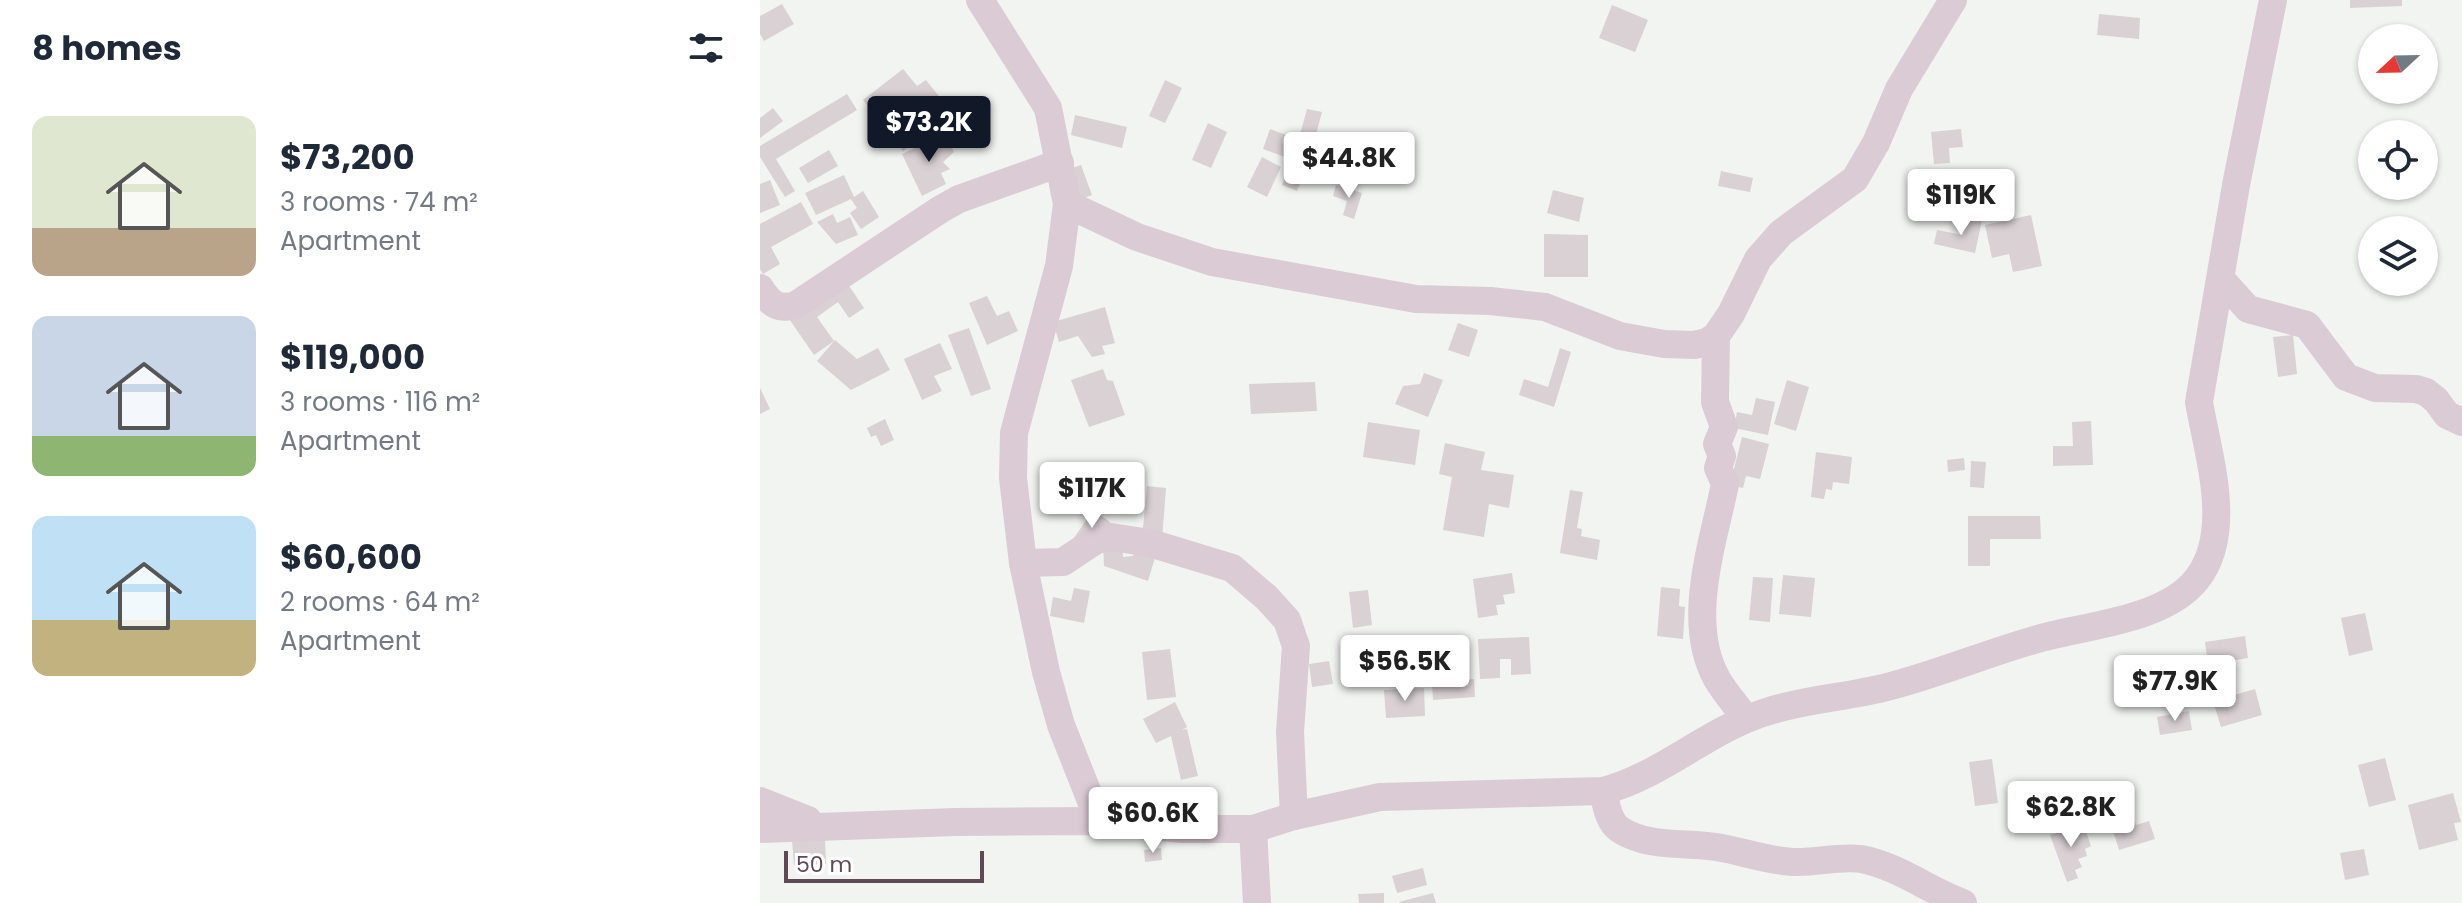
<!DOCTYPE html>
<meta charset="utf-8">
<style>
body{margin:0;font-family:Poppins,sans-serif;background:#f2f2f3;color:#1f2937;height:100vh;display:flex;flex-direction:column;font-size:30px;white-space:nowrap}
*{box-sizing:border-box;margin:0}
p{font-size:26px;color:#747a83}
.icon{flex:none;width:44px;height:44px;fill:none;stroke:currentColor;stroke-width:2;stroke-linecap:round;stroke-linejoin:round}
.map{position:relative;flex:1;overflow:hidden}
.panel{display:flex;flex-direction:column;background:#fff;width:760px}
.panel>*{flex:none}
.needle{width:52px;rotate:248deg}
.controls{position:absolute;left:1598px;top:24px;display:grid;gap:16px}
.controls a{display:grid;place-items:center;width:80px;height:80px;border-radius:50%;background:#fff;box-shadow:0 2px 6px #0004;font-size:40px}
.scale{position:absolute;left:24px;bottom:20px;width:200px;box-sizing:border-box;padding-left:8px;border:4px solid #5f4955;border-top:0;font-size:22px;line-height:28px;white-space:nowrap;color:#5f4955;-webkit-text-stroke:6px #fff;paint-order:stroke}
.price{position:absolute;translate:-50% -68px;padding:0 18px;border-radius:8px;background:#fff;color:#222;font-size:26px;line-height:52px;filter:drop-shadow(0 2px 4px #0008)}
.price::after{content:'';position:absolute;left:50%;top:48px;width:24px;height:18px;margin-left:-12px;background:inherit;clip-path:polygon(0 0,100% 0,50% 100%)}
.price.selected{background:#111827;color:#fff}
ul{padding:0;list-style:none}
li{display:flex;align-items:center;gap:24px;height:200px;padding:0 32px}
li span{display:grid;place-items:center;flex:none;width:224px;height:160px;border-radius:16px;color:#555}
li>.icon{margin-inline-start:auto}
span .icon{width:96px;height:96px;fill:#fffc;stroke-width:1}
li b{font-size:34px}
h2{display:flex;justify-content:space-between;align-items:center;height:96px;padding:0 32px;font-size:34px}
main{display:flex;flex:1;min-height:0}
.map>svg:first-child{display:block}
</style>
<main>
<section class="panel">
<h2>8 homes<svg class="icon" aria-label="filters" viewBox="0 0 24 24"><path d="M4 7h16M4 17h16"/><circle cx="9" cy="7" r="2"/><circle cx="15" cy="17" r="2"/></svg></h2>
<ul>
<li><span style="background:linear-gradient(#dfe7d0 70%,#b9a48a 0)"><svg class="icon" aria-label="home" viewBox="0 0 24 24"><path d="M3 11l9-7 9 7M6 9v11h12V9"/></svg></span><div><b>$73,200</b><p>3 rooms · 74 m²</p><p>Apartment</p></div></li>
<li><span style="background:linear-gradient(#c9d6e8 75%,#8fb573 0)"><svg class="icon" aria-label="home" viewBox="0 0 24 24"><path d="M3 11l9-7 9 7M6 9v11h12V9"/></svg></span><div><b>$119,000</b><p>3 rooms · 116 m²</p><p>Apartment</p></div></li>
<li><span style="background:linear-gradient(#bfe0f5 65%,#c2b280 0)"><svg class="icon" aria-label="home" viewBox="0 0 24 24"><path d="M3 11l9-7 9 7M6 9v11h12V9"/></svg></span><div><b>$60,600</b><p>2 rooms · 64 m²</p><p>Apartment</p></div></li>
</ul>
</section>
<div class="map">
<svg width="1702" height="903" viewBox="0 0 1702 903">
<rect width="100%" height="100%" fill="#f2f4f2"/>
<g fill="#d9d1d4">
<polygon points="1590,0 1642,0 1642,6 1590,8"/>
<polygon points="22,4 34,24 4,41 0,34 0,16"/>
<polygon points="852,5 888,20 875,52 839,38"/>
<polygon points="1339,14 1380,18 1379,39 1337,35"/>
<polygon points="143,69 157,86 166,80 182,100 177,104 187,116 143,151 103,100"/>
<polygon points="405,80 422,88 405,123 389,116"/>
<polygon points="87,94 97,110 16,159 35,191 25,197 0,157 0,146"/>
<polygon points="13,108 23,121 0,138 0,118"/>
<polygon points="547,109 562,112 554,142 539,138"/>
<polygon points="315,115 367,127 362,148 311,135"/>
<polygon points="448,123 467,132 451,168 432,160"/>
<polygon points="510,129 540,140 533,160 503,149"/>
<polygon points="1201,129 1203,147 1189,148 1190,163 1174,164 1171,132"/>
<polygon points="185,134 194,152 183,162 190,169 181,173 186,184 162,196 142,154"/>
<polygon points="69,150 78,166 48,183 39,168"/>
<polygon points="502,157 521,167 507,197 487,187"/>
<polygon points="321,165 332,195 317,201 306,170"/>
<polygon points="530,166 545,172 537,191 522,185"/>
<polygon points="961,171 993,178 990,192 958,186"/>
<polygon points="84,175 94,197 103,191 119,217 101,229 90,213 97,208 91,199 56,215 45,193"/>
<polygon points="10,180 20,205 0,213 0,184"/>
<polygon points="576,185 602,193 594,219 583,215 587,201 573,196"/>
<polygon points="793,190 824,198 819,222 787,213"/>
<polygon points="41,202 53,224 11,247 20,264 3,274 0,269 0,224"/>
<polygon points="73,214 77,223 90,217 98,235 76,244 57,222"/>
<polygon points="1271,215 1282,266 1253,272 1249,254 1232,258 1225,225"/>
<polygon points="1207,216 1222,220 1215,253 1174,244 1177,230 1203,235"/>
<polygon points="784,234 828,235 828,277 784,277"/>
<polygon points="81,274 104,308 89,318 78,302 57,317 74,341 54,355 25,313"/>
<polygon points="227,296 237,316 249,311 258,331 227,345 209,303"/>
<polygon points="345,307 355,343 342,346 345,354 332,357 318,336 299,342 293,322"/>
<polygon points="698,323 718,330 709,357 688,350"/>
<polygon points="209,328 231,389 211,396 188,335"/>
<polygon points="1533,335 1537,374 1518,377 1513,337"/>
<polygon points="75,340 97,359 118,348 130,370 91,390 57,361"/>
<polygon points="180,343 192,369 174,376 182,391 162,400 144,359"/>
<polygon points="800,348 811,352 794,407 759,395 764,379 788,387"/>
<polygon points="343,369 347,380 353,381 365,415 329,427 311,380"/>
<polygon points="664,373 683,380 668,417 635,404 643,386 660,384"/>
<polygon points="1027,380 1049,387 1036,431 1014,424"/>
<polygon points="555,382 557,411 491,414 489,384"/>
<polygon points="0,388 10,409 0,414"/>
<polygon points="996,398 1015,402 1008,435 974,428 977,412 992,415"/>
<polygon points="125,419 134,440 121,446 116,435 111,437 107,428"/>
<polygon points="1331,421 1333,465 1293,466 1293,446 1313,446 1312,422"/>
<polygon points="608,422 660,430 655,465 603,457"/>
<polygon points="982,437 1009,444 1000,479 986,476 983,488 970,485"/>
<polygon points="685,443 725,452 721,470 754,475 749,508 729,504 724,537 683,530 692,477 679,474"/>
<polygon points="1056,452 1092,457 1089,484 1073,482 1072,490 1066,489 1064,499 1051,497"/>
<polygon points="1204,458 1205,470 1188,472 1187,460"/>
<polygon points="1211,461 1226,462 1224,488 1210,487"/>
<polygon points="387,486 406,488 402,540 382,538"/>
<polygon points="810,490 823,492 817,528 822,529 821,536 840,540 837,560 800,553"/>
<polygon points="333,510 350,522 332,550 314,538"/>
<polygon points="1208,516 1280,516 1281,539 1230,539 1230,566 1208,566"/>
<polygon points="362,540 363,557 373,556 377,544 397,551 388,581 344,566 343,541"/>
<polygon points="752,573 755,593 743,595 745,604 736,605 738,615 718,618 713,579"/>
<polygon points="1023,575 1055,578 1051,617 1019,614"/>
<polygon points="993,577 1013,578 1010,622 989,620"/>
<polygon points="901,587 920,589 919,606 925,607 923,639 897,636"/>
<polygon points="314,588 330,591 324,623 290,616 293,597 311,601"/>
<polygon points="608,590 612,625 593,628 589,592"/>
<polygon points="1605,613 1613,650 1589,656 1581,618"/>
<polygon points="1485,636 1488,658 1448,665 1445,642"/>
<polygon points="769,637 771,674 751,675 751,659 740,659 740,678 720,679 718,639"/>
<polygon points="410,649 416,697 387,700 382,652"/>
<polygon points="569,661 573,684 552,687 549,664"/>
<polygon points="714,679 715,697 673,700 672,683"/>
<polygon points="664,688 665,716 626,718 624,690"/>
<polygon points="1495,689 1502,715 1461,727 1453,701"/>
<polygon points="415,702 427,727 422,730 427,729 438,776 421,780 411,736 396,743 383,719"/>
<polygon points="1429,711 1432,730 1400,735 1397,717"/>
<polygon points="1625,758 1636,800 1609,807 1598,765"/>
<polygon points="1232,759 1238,803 1215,806 1209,762"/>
<polygon points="1693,793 1701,822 1694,823 1698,840 1659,850 1648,805"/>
<polygon points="1371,811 1376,825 1389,821 1395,839 1359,850 1349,817"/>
<polygon points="1323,823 1331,846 1325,849 1327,856 1318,859 1322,867 1315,870 1318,878 1307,882 1290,835"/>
<polygon points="65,839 66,864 34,865 32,840"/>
<polygon points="401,848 402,860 385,862 384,850"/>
<polygon points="1604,849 1609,875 1585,880 1580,853"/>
<polygon points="663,868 667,885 637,893 632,876"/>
<polygon points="624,893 624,903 599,903 598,894"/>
<polygon points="673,893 676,903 640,903 639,902"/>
</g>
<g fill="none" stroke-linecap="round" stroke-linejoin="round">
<g stroke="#dbcbd4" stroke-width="28">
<polyline points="220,0 288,108 307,204 299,266 254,433 253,478 263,563 286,672 301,725 339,821"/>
<polyline points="307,204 377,237 452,262 656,299 730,301 785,307 860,336 904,344 934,345 947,342 956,336 971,314 998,259 1021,233 1095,179 1116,143 1139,89 1193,0"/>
<polyline points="1461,279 1488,309 1547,325 1586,377 1615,388 1656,389 1666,392 1676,400 1687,415 1702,422"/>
<path d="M 0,288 C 10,304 18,310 36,305 L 181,209 L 199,199 L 300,163"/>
<path d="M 956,336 L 955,402 L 964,427 L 957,444 L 962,456 L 958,468 L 965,484 C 953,544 925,622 957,679 C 965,693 977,706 986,719"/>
<polyline points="263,563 303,562 336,540 351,537 390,543 472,568 506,597 527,620 536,646 530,732 534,816"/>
<path d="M 843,791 C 846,804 848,821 859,829 C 887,848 925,842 956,847 C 982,851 1007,861 1034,862 C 1056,863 1079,856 1101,859 C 1138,866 1168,890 1203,903"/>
<polyline points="0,801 48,820"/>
<path d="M 0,829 L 195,822 L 339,821 L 423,829 L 493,829 L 534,816 L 620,797 L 843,791 C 901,776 948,730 1006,712 C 1046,699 1090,697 1131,686 C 1181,673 1230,652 1281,638 C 1328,625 1405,620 1437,579 C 1474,532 1448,455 1439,402 L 1476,185 L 1513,0"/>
<polyline points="493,829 497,903"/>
</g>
</g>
</svg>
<div class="controls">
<a><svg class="needle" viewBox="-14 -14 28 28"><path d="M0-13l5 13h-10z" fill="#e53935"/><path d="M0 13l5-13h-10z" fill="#747a83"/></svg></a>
<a><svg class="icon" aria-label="locate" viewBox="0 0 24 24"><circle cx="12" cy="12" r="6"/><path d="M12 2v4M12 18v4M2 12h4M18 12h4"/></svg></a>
<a><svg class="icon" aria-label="layers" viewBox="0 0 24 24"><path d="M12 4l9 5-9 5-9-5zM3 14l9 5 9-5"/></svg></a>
</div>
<div class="scale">50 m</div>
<b class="price selected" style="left:169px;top:164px">$73.2K</b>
<b class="price" style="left:589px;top:200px">$44.8K</b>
<b class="price" style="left:1201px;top:237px">$119K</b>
<b class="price" style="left:332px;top:530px">$117K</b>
<b class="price" style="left:645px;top:703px">$56.5K</b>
<b class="price" style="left:1415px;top:723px">$77.9K</b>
<b class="price" style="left:1311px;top:849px">$62.8K</b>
<b class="price" style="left:393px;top:855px">$60.6K</b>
</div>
</main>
